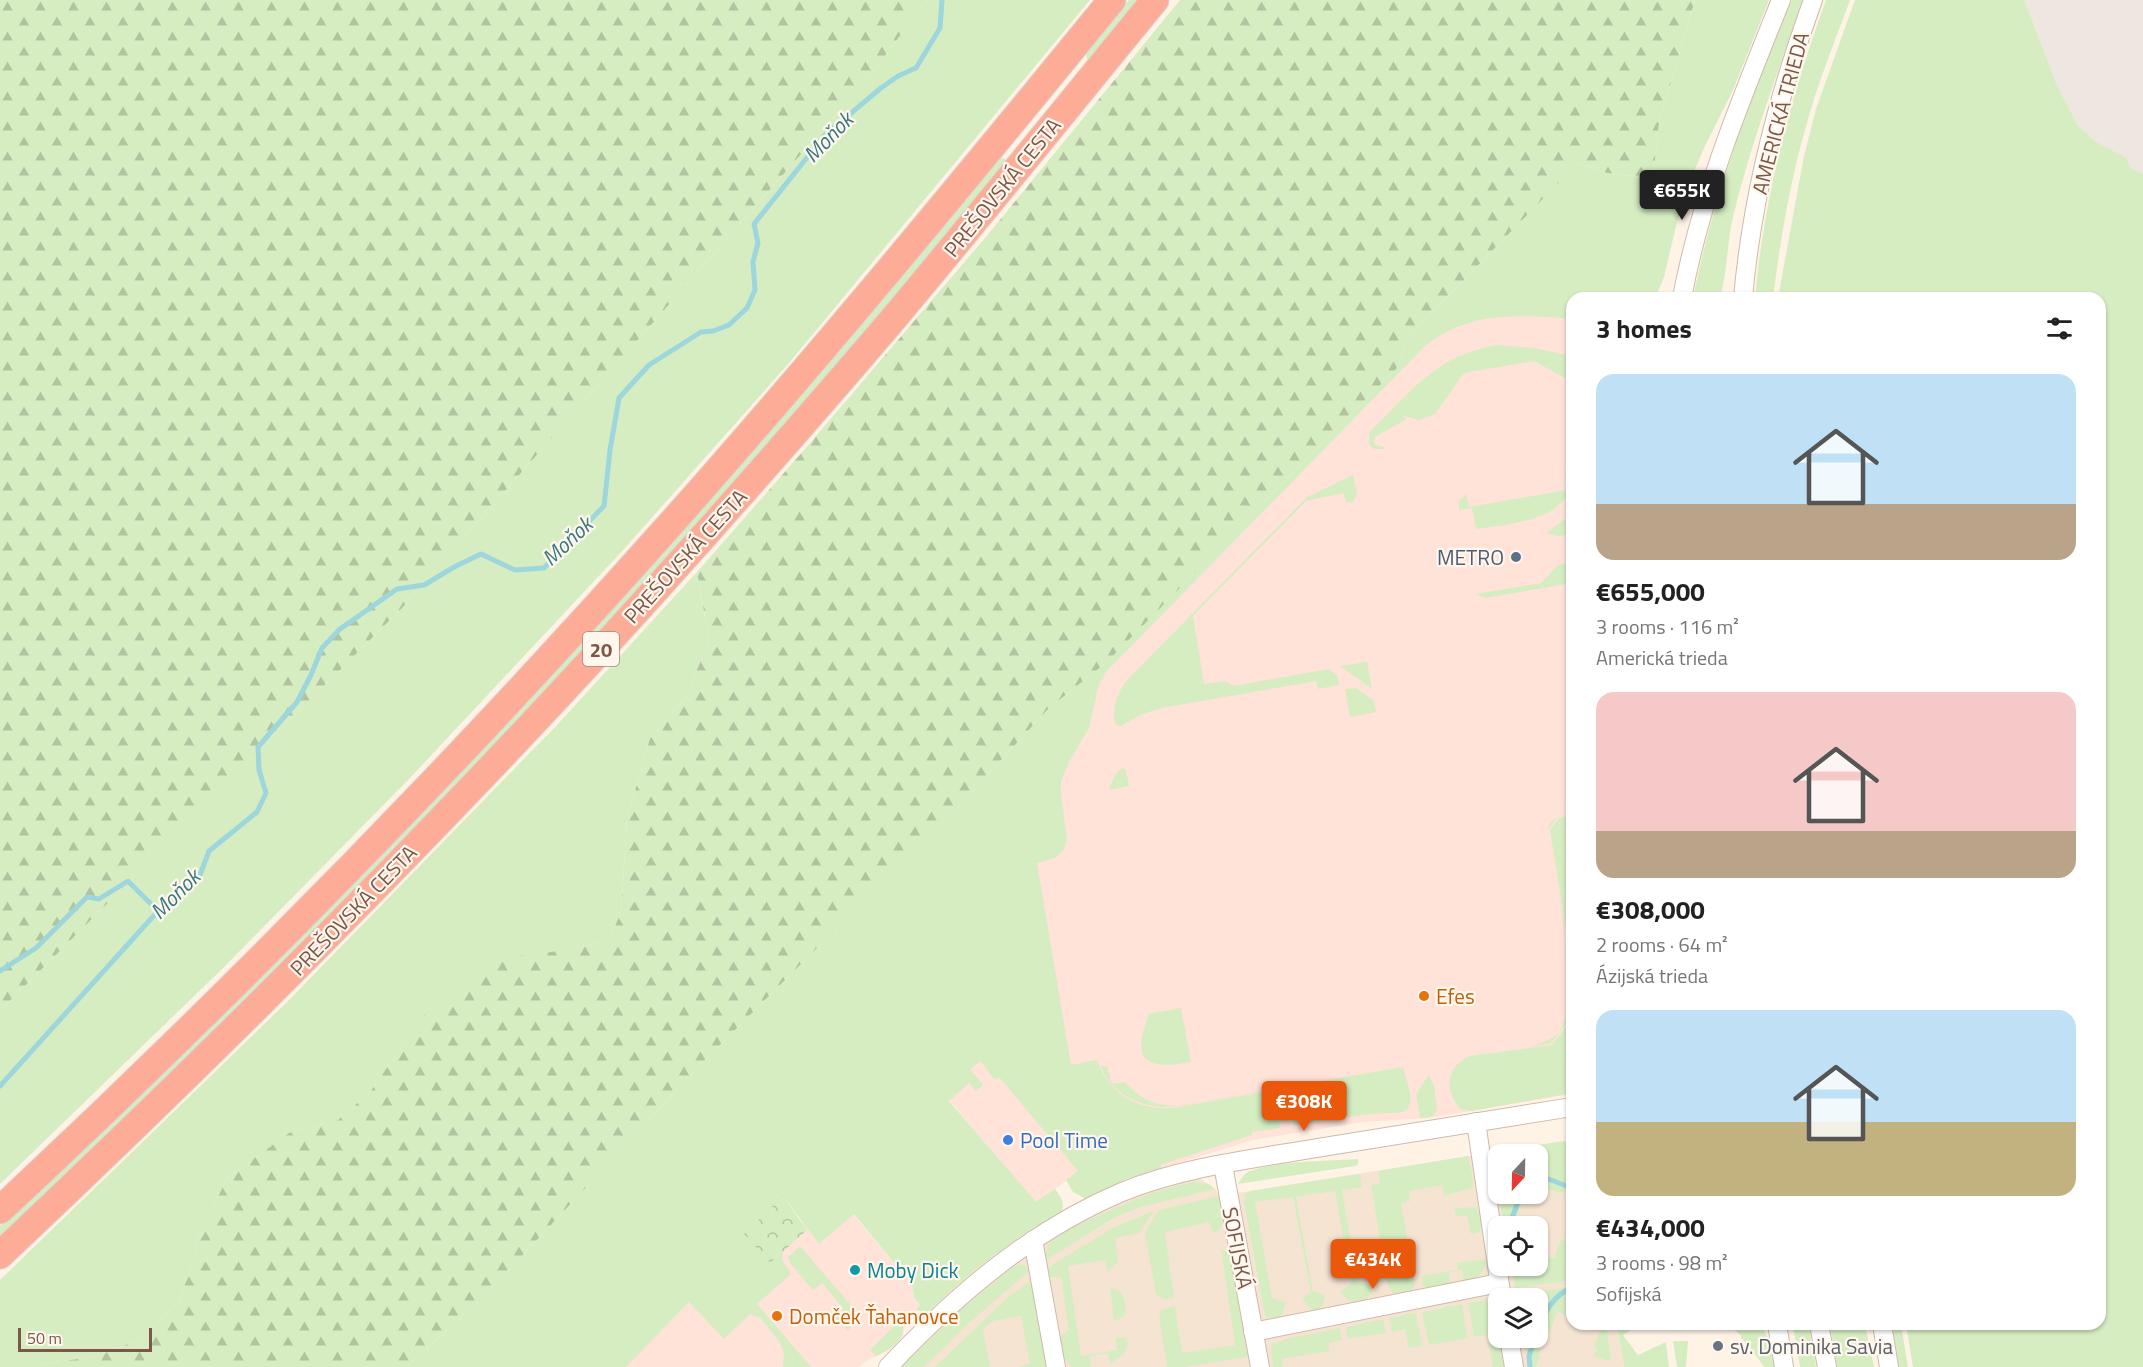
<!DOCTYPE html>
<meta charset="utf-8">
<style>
body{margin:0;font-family:"Titillium Web",sans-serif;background:#f6f6f6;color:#222;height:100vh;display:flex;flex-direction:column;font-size:22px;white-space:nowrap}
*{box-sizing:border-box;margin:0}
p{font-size:20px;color:#767676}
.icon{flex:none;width:33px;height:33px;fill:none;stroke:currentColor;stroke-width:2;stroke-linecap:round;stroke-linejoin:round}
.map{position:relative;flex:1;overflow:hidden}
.panel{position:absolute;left:1566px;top:292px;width:540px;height:1038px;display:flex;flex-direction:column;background:#fff;border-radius:18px;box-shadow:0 2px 4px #0004}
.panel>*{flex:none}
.needle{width:39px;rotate:202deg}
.tools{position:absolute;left:1488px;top:1144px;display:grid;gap:12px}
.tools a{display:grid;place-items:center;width:60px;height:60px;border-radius:12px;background:#fff;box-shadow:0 2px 4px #0004;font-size:30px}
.scale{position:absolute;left:18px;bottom:15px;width:134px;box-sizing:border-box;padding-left:6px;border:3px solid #7a5748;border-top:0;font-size:16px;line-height:21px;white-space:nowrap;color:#7a5748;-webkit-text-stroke:4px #fff7ed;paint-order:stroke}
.price{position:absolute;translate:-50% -51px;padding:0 14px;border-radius:6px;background:#ea580c;color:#fff;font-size:20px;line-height:39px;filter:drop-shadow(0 2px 3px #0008)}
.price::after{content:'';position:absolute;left:50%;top:36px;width:18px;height:14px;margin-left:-9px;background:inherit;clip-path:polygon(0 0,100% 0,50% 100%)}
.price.selected{background:#222;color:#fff}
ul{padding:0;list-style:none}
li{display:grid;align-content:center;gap:12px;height:318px;padding:0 30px}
li span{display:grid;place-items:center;height:186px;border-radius:18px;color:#555}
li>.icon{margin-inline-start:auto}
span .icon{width:108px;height:108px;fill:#fffc;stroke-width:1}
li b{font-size:26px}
h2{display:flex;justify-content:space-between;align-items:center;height:72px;padding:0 30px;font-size:26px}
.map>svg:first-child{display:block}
</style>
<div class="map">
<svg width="2143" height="1367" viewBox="0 0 2143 1367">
<defs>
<pattern id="forest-firs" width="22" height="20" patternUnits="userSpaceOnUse" patternTransform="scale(1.5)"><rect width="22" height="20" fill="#d6edc2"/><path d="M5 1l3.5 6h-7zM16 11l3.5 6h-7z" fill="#b3c3a0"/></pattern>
<pattern id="park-crowns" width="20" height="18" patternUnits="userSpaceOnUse" patternTransform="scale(1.5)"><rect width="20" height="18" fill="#d6edc2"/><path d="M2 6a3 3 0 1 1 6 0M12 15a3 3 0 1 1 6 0" fill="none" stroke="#b3c3a0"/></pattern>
</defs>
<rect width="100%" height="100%" fill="#fef3e5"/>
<path fill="#f6e4d3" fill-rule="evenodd" d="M 1564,1141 L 1572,1142 L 1572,1324 L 1617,1325 L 1624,1367 L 898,1367 L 936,1318 L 1033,1240 L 1191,1172 L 1215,1189 L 1219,1196 ZM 1498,1155 L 1538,1155 L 1538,1194 L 1498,1194 ZM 1498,1227 L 1538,1227 L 1538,1266 L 1498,1266 ZM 1498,1299 L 1538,1299 L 1538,1338 L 1498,1338 Z"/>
<g fill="#ffe2d8">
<polygon points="1514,315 1572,319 1572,1094 1429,1118 1363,1122 1253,1140 1126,1179 1097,1193 1078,1172 1036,1203 949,1100 1093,676 1419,346 1465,321 1484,317"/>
<polygon points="853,1214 912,1285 914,1298 920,1306 903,1323 904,1327 903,1336 889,1350 865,1362 859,1367 613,1367 744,1234"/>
</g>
<polygon fill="#eee6e0" points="2015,0 2143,0 2143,225 2076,162"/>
<g fill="#d6edc2">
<polygon points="927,0 1090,0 789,363 624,549 410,778 221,970 0,1184 0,1011 404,606 868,78"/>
<polygon points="1129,0 1142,0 1091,60 1087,59 1086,52"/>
<path d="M 1695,0 L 1769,0 L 1733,90 L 1704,148 L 1688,186 L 1677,222 L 1664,277 L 1655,298 L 1572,298 L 1572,319 C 1516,315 1472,310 1425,346 L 1106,672 L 1099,684 L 1089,728 L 1069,762 L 1061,782 L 1061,793 L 1067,841 L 1063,851 L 1055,858 L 1037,863 L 1071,1065 L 1097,1060 C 1109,1095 1137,1110 1173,1108 L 1346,1078 L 1172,1107 C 1139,1108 1108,1094 1099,1060 L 1101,1066 L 1107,1066 L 1112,1084 L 1125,1082 C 1140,1099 1154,1105 1176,1106 L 1403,1067 C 1405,1077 1415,1099 1408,1108 C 1403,1114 1393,1113 1386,1113 C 1355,1115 1324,1120 1294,1125 L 1292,1120 L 1279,1122 L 1280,1128 L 1252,1132 L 1252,1135 L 1160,1165 L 1161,1168 L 1126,1179 L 1086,1199 L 1073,1192 L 1066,1180 L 1078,1171 L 999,1077 L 995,1080 L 980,1061 L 970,1069 L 983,1085 L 976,1091 L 969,1083 L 949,1101 L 1036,1202 L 1055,1189 C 1060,1196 1065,1202 1062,1211 C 1011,1240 969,1273 927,1313 L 916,1310 L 920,1305 L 914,1298 L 912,1285 L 854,1214 L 819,1244 L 783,1196 L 770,1262 L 783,1251 L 782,1260 L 791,1274 L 757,1304 L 811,1367 L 783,1367 L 784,1353 L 779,1341 L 760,1318 L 750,1314 L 724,1339 L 689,1302 L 626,1367 L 406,1367 L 478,1303 L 704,1061 L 957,808 L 1049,708 L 1107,662 L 1396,369 L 1411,334 L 1578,163 L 1607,173 L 1653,178 L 1659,123 Z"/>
<path d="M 1792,0 L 1804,0 C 1778,70 1752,141 1734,213 C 1727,239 1728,267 1721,294 L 1719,298 L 1693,298 C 1713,196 1751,96 1792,0 Z"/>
<path d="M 1826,0 L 1850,0 C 1837,36 1822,72 1811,109 C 1792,171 1781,234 1773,298 L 1755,298 C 1764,195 1791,97 1826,0 Z"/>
<polygon points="1855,0 2024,0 2057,86 2078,126 2096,142 2126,158 2131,169 2143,174 2143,1367 1913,1367 1906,1325 2100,1324 2100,298 1778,298 1804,156 1816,109"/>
<polygon points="1001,158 1005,159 1006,162 911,279 788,423 567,670 304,944 0,1239 0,1226 52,1177"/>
<path d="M 1497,345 L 1534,348 L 1572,356 L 1572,382 L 1534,361 L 1464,373 L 1435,414 L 1419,420 L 1401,415 L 1407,419 L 1375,437 L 1374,444 L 1384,447 L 1384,449 L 1374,449 L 1369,444 L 1370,432 C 1411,391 1437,355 1497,345 Z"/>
<path d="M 1353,475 L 1357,494 L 1352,503 L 1346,502 L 1344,493 L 1306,501 L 1193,616 L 1204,684 L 1226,681 L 1233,686 L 1329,669 L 1337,675 L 1339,685 L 1318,689 L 1316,681 L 1162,708 L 1142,714 L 1121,726 L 1116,725 C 1110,709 1119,689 1130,677 L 1307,497 Z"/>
<path d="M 1572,476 C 1572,521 1508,524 1476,529 L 1472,508 L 1459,510 L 1459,501 L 1466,494 L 1469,507 L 1567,490 L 1565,477 Z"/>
<polygon points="1572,514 1572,534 1557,536 1546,533"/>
<polygon points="1572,562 1572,583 1486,598 1476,594 1541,583 1558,565"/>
<polygon points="697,572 709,640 685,699 650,738 627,819 621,912 609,940 574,949 422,1017 370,1092 338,1120 289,1133 227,1178 199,1237 180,1301 141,1339 94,1357 39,1364 35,1367 0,1367 0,1280 287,1002 557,725"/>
<polygon points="1367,662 1372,689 1340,666"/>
<polygon points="1356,688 1374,701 1376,712 1350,717 1345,689"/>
<path d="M 1123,768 L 1126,770 L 1129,786 L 1109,790 C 1112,781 1115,772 1123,768 Z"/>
<path d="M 1572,813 L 1558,816 L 1548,830 L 1564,923 L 1569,1020 L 1551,1043 L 1511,1051 L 1552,1045 L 1571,1020 L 1568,941 L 1550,830 L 1559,818 L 1572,815 L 1572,1093 L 1471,1111 L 1460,1109 C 1444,1090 1446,1067 1469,1056 C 1494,1052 1538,1051 1557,1034 C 1584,1010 1554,868 1548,831 C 1549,817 1560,816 1572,813 Z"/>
<path d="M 1181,1008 L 1191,1062 C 1171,1065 1135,1072 1142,1037 C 1143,1028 1148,1023 1148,1014 Z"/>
<polygon points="1429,1075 1434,1085 1437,1110 1432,1117 1420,1118 1416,1094"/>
<polygon points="1564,1141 1572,1148 1572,1194 1563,1191 1561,1193 1548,1189 1548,1186 1538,1181 1538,1155 1498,1155 1498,1164 1492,1165 1493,1156 1499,1151"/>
<polygon points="1468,1156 1474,1184 1472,1188 1444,1196 1442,1185 1409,1191 1410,1201 1401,1203 1415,1285 1409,1293 1394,1295 1387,1283 1371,1185 1380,1184 1378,1171"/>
<path d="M 1358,1159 L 1358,1164 L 1355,1166 L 1238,1184 C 1241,1179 1244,1173 1250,1171 C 1274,1161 1331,1161 1358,1159 Z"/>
<path d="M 1360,1174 L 1362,1187 L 1342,1190 L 1358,1282 L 1373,1286 C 1369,1306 1351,1309 1341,1292 L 1351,1283 L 1335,1191 L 1296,1197 L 1313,1291 L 1325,1295 L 1324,1302 L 1318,1311 L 1310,1309 L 1302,1298 L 1311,1292 L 1293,1197 L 1255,1202 L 1272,1298 L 1286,1302 L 1281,1318 L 1274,1319 L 1265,1316 L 1244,1203 L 1246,1194 L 1251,1191 Z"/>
<path d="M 1194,1182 L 1209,1184 L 1215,1189 L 1137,1208 L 1112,1219 L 1046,1260 C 1046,1254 1046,1247 1050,1242 C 1057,1233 1072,1228 1082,1223 C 1119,1206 1154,1189 1194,1182 Z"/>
<polygon points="1499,1194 1528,1194 1527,1198 1524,1198 1514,1223 1517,1225 1516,1227 1504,1227"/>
<path d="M 1219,1196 C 1223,1210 1229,1227 1213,1233 L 1209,1222 L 1165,1232 L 1174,1298 L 1165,1299 L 1156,1295 L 1145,1232 L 1159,1210 Z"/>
<path d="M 1475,1207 C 1481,1213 1484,1227 1478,1233 L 1471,1234 L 1467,1215 L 1456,1217 L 1454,1208 Z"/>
<polygon points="1154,1211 1139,1233 1115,1238 1118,1261 1108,1272 1105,1260 1068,1266 1081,1356 1117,1350 1116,1337 1126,1338 1128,1343 1124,1354 1110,1364 1108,1353 1090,1356 1091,1367 1072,1367 1062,1356 1059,1337 1069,1330 1061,1277 1049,1277 1047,1268 1116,1226"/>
<polygon points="1567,1233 1572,1235 1572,1280 1515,1288 1511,1266 1538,1266 1539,1253 1554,1259 1561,1240 1564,1241"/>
<polygon points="800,1246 855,1310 855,1320 848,1331 835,1317 844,1309 822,1283 813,1290 790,1263 788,1257"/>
<polygon points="1221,1248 1230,1255 1232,1260 1248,1357 1185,1367 1167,1367 1159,1316 1162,1310 1175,1305 1182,1353 1235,1345"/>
<path d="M 1487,1259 C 1485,1273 1477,1280 1464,1282 L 1462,1270 L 1449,1273 L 1450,1285 L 1429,1289 L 1422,1284 L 1422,1276 L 1458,1270 L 1457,1263 Z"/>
<polygon points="1022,1264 1030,1270 968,1324 924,1367 901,1367 959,1311 1007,1271 1014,1266"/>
<polygon points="1032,1279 1046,1362 1046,1367 1019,1367 1030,1363 1021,1316 993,1321 983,1329 990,1367 935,1367 1008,1297"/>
<polygon points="1572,1286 1572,1321 1571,1317 1557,1312 1550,1331 1547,1330 1538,1355 1540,1356 1536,1367 1529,1367 1524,1338 1538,1338 1538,1299 1517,1299 1516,1296"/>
<path d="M 1110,1288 C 1125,1289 1128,1305 1123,1317 L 1114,1321 Z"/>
<polygon points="1486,1300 1497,1312 1498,1338 1501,1338 1506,1367 1493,1367 1487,1335 1474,1337 1468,1303"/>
<polygon points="1462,1304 1468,1338 1429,1345 1422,1312"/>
<polygon points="1416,1313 1422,1346 1409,1348 1405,1329 1392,1332 1389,1318"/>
<path d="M 901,1319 C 909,1339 892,1348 876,1356 L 870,1350 Z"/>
<polygon points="1383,1319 1386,1333 1348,1339 1346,1327"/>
<polygon points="1591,1325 1606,1325 1611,1360 1607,1361 1594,1356 1597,1348 1594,1347 1601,1329"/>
<polygon points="1617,1325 1639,1325 1623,1335 1638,1355 1666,1342 1669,1367 1624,1367"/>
<polygon points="1721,1325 1761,1325 1770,1342 1775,1367 1764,1367 1750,1347 1741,1338 1741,1335 1729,1326 1726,1327"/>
<polygon points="1793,1325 1809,1325 1816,1367 1800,1367"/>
<polygon points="1830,1325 1865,1325 1874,1367 1837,1367"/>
<polygon points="1891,1325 1901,1325 1908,1367 1899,1367"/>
<polygon points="1340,1328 1342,1340 1328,1343 1330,1351 1282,1359 1283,1367 1273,1367 1271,1354 1272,1345 1286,1339"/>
<polygon points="1673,1341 1688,1341 1686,1367 1677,1367"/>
</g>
<g fill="url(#forest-firs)">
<polygon points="0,0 927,0 868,78 404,606 0,1011"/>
<polygon points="1180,0 1695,0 1659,123 1653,178 1607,173 1578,163 1411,334 1396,369 1107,662 1049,708 957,808 704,1061 478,1303 406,1367 35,1367 39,1364 94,1357 141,1339 180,1301 199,1237 227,1178 289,1133 338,1120 370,1092 422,1017 493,959 574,949 609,940 621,912 627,819 650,738 685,699 709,640 697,572 811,442 990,232"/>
</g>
<polygon fill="url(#park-crowns)" points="783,1196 807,1230 770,1263 744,1234"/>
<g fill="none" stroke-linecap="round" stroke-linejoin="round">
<g stroke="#9dd6dc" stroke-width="5">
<polyline points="0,971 36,948 87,897 99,899 128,881 158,911"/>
<polyline points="0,1086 158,911 200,875 209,851 257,812 266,793 259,770 258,747 297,702 311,675 322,648 340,629 397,589 424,585 456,566 481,554 515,570 544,568 604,506 610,450 619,398 649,365 701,332 713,331 729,325 747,308 755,290 753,262 758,243 754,224 825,135 881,88 898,76 916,68 940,28 942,0"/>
<polyline points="1538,1175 1572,1188"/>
<polyline points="1509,1226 1521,1194"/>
<path d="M 1538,1331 C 1544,1314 1553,1294 1572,1288"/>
<polyline points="1530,1367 1529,1356 1535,1338"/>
</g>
<g stroke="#d1b9aa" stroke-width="20">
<g id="minor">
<path d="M 1682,298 C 1701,195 1742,97 1781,0"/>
<path d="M 1743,298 C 1752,196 1778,96 1813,0"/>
<polyline points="1476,1122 1502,1299"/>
<polyline points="1223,1165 1260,1367"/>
<polyline points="1033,1240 1056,1367"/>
<polyline points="1777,1324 1784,1367"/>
<polyline points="1819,1324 1827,1367"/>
<polyline points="1882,1324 1889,1367"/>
<polyline points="1253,1332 1499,1283"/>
<polyline points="1509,1338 1514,1367"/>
<path d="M 888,1367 C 956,1295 1030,1231 1122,1192 C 1183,1167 1252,1159 1317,1148 C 1402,1135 1487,1121 1572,1107"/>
</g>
</g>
<g stroke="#dcd3cf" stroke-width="29">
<g id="highway">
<path d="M 0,1210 C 236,990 462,759 676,518 C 826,349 969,175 1112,0"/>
<path d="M 0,1255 C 243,1026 480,788 702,538 C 767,465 831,392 894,318 C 982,213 1068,106 1155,0"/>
</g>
</g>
<use href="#minor" stroke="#fff" stroke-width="18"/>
<use href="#highway" stroke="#fdac98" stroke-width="27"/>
</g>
<circle fill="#5c6f8a" stroke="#fff7ed" stroke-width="2" cx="1516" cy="557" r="6"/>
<g fill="#e8710a" stroke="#fff7ed" stroke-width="2">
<circle cx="1424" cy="996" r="6"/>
<circle cx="777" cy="1316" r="6"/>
</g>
<circle fill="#3f7fe0" stroke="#fff7ed" stroke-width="2" cx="1008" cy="1140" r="6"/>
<circle fill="#0f9aa8" stroke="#fff7ed" stroke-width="2" cx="855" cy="1270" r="6"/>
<circle fill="#6b7280" stroke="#fff7ed" stroke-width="2" cx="1718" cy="1346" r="6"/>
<g text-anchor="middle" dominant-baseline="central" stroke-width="4.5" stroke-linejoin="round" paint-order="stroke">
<rect fill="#fff7ed" stroke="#a2877a" stroke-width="1.5" x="583" y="632" width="36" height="34" rx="4.5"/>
<g font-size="20" font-weight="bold" fill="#7a5748">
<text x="601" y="649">20</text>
</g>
<g font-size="21" fill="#7a5748" stroke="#fff7ed">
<text transform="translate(1780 113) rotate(-75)">AMERICKÁ TRIEDA</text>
<text transform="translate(1002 187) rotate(-51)">PREŠOVSKÁ CESTA</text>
<text transform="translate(685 556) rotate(-48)">PREŠOVSKÁ CESTA</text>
<text transform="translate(353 910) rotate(-46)">PREŠOVSKÁ CESTA</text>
<text transform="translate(1238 1248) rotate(79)">SOFIJSKÁ</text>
</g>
<g font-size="21" fill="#4e5e75" stroke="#fff7ed" text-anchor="end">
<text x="1504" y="557">METRO</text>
</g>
<g font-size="21" fill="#c56008" stroke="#fff7ed" text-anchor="start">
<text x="1436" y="996">Efes</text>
<text x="789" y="1316">Domček Ťahanovce</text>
</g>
<g font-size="21" fill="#366cbe" stroke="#fff7ed" text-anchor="start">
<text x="1020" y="1140">Pool Time</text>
</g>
<g font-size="21" fill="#0d838f" stroke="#fff7ed" text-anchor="start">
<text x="867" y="1270">Moby Dick</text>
</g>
<g font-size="21" fill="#5b616d" stroke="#fff7ed" text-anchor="start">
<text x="1730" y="1346">sv. Dominika Savia</text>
</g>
<g font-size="22" font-style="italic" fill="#3a7880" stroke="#fff7ed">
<text transform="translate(828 137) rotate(-46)">Moňok</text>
<text transform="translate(567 541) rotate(-43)">Moňok</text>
<text transform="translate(175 894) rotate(-45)">Moňok</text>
</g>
</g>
</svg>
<div class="tools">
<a><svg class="needle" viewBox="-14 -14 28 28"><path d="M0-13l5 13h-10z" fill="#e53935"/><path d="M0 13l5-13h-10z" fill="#767676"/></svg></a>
<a><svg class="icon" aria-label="locate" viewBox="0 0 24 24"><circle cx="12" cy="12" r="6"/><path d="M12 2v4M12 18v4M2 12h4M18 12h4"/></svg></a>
<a><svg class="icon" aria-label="layers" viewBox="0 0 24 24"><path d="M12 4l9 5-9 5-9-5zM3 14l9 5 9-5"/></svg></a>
</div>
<div class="scale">50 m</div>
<b class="price selected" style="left:1682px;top:221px">€655K</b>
<b class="price" style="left:1304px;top:1132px">€308K</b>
<b class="price" style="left:1373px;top:1290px">€434K</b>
<section class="panel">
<h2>3 homes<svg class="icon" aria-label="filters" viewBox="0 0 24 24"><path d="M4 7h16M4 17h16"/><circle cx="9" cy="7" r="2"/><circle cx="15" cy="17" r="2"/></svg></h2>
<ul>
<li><span style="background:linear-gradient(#bfe0f5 70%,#b9a48a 0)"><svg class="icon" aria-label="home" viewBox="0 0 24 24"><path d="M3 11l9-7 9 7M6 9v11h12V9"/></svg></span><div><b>€655,000</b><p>3 rooms · 116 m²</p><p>Americká trieda</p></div></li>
<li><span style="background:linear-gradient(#f6c9c9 75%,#b9a48a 0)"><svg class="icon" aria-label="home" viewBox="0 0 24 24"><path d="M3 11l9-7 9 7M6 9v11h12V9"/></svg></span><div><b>€308,000</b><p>2 rooms · 64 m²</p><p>Ázijská trieda</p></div></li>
<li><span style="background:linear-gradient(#bfe0f5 60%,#c2b280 0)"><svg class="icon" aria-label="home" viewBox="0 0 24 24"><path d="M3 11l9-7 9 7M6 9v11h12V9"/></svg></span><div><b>€434,000</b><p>3 rooms · 98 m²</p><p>Sofijská</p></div></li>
</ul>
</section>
</div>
